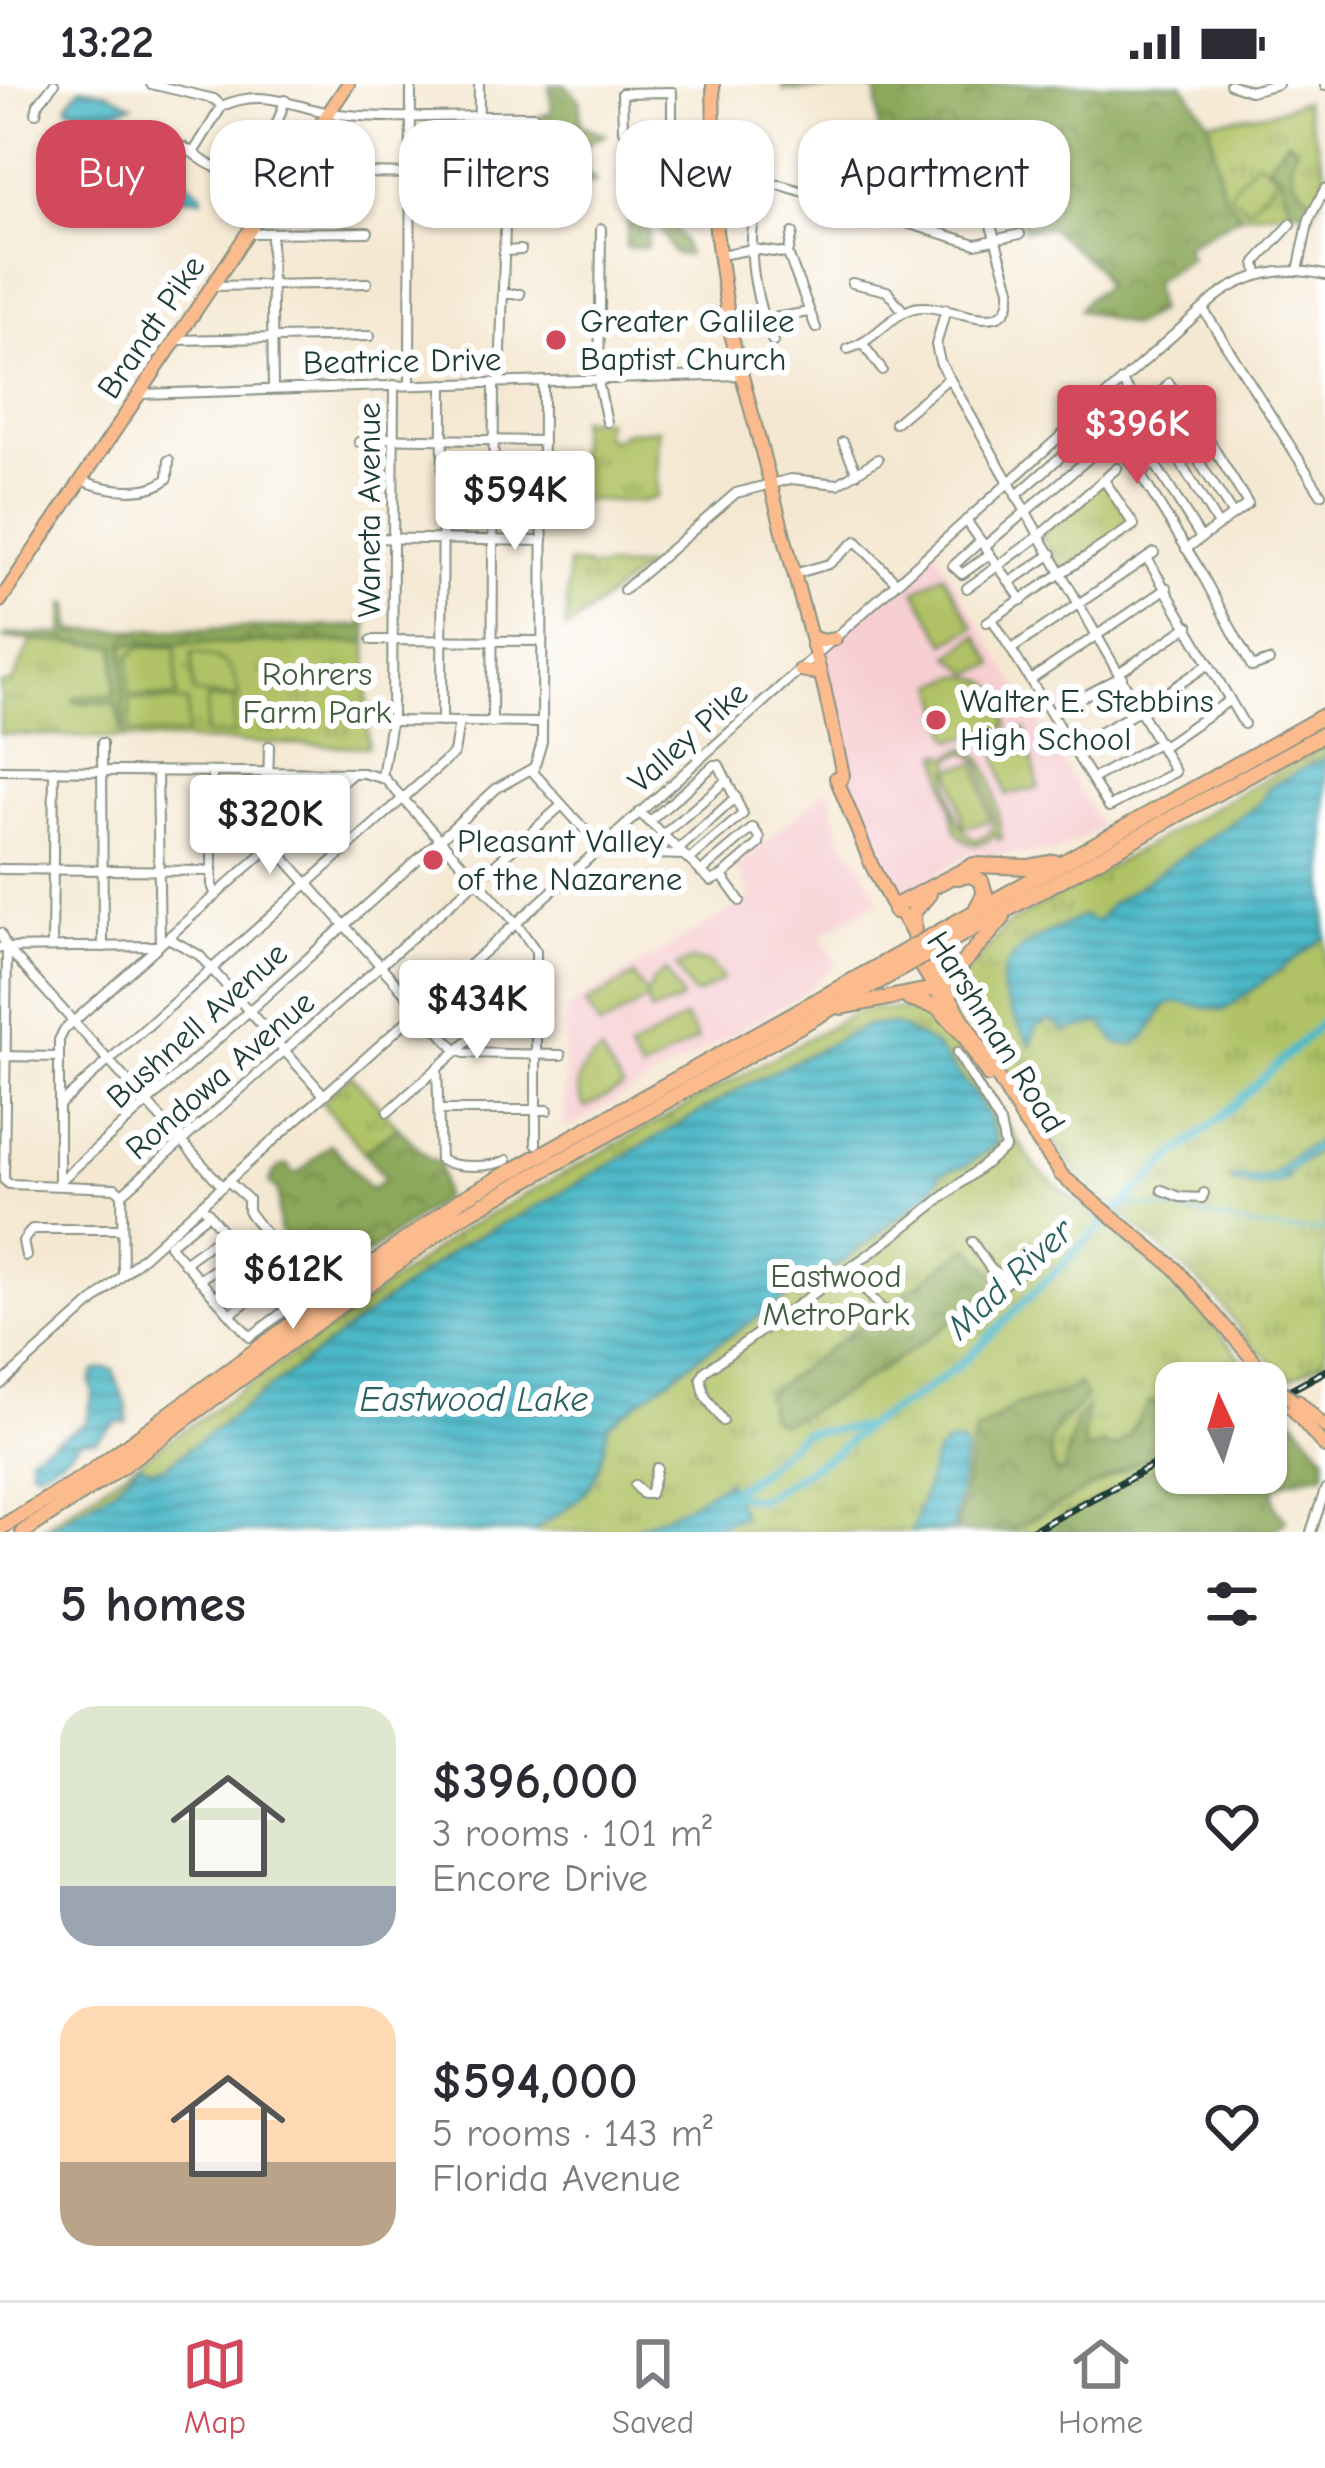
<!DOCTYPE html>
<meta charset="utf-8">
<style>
body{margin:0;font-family:"Comic Neue",sans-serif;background:#f7f7f7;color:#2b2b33;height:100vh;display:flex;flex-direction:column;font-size:45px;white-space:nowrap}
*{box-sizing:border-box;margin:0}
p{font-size:39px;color:#7c7c81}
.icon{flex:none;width:66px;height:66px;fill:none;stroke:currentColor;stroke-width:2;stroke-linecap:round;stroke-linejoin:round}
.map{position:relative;height:1448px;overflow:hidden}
.drawer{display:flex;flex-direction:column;background:#fff;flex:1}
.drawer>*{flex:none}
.top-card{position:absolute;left:36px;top:36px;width:1254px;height:108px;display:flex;gap:24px}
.needle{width:78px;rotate:356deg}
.controls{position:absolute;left:1155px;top:1278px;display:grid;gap:24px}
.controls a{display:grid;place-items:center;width:132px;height:132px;border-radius:24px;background:#fff;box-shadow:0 3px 9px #0004;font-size:60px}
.price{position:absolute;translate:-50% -102px;padding:0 27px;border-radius:12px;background:#fff;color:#222;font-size:39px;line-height:78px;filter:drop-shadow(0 3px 6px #0008)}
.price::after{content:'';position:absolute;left:50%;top:72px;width:36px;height:27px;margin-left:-18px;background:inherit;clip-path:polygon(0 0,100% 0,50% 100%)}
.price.selected{background:#d1495b;color:#fff}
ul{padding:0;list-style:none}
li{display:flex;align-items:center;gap:36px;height:300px;padding:0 60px}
li span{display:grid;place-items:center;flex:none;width:336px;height:240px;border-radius:36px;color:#555}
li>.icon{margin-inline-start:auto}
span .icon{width:144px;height:144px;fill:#fffc;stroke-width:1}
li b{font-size:51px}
h2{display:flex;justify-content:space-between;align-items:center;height:144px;padding:0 60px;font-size:51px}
.pill{padding:0 42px;border-radius:36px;background:#fff;box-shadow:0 3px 9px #0004;font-size:42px;line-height:108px}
.pill.selected{background:#d1495b;color:#fff}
.status{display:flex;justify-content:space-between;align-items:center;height:84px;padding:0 60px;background:#fff;direction:ltr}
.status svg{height:33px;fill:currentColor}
.tab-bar{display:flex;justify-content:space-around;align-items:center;height:168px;border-top:3px solid #e1e1e2;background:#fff;font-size:33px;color:#7c7c81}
.tab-bar a{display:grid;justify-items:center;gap:6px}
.tab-bar .selected{color:#d1495b}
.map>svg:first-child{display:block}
</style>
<div class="status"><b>13:22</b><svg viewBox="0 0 49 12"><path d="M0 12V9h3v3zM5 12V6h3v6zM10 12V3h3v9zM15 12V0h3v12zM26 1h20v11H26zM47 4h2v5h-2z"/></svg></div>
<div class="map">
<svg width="1325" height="1448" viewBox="0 0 1325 1448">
<defs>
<pattern id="grass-tufts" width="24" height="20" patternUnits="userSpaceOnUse" patternTransform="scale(3)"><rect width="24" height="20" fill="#b0c265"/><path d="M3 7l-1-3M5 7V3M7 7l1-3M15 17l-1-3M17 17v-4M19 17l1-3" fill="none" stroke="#8f9f54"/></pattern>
<pattern id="forest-crowns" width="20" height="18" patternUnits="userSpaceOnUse" patternTransform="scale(3)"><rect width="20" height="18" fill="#8ca85a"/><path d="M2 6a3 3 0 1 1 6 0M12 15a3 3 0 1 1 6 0" fill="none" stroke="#728a4b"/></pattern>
<pattern id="water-rules" width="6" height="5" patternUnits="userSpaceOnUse" patternTransform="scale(3)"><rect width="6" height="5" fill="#4cb8c8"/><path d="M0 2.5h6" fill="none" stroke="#3f97a3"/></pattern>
</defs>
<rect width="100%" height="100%" fill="#fff"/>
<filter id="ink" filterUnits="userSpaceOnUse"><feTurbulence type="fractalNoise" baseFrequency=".00833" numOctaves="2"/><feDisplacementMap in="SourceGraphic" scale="24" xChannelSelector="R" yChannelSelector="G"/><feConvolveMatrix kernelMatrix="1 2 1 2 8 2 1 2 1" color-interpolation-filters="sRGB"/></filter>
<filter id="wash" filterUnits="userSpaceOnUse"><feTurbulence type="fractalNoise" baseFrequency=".004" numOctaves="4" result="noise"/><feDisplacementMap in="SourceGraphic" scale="48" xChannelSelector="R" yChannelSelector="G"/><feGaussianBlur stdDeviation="2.7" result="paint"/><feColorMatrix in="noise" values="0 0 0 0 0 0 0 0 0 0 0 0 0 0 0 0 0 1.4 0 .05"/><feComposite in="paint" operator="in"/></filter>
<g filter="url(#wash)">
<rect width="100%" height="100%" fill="#f5e8d2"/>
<g fill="#f7cfd3">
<polygon points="934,464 1101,743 1057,768 966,771 899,815 879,780 852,711 823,573 835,555"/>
<polygon points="829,704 841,753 863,784 879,817 821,851 837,880 798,913 564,1046 565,926 752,813 736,784"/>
</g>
<g fill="url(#grass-tufts)" stroke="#68804c" stroke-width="3">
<polygon points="1304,17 1325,85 1325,105 1310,132 1298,125 1242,131 1223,111 1209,37 1270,28"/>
<polygon points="579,335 606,336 604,350 612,357 625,348 659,345 657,413 643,418 569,416 569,382 577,378"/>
<polygon points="1104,396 1134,441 1062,489 1040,450"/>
<polygon points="568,480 587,481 587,484 647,482 566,546"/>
<polygon points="32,556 116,562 115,611 75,615 76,618 115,619 123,648 123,559 367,558 368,663 0,650 0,600 12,599"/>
<polygon points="1325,661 1325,1276 1290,1295 1250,1259 1217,1214 1079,1092 1015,1003 956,901 1008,840"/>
<polygon points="861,925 930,926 1037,1085 1184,1207 1262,1299 1176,1299 1176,1370 1062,1448 37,1448 336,1240 461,1146"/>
<polygon points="351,991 398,1043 364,1068 321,1018"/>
</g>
<g fill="url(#forest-crowns)" stroke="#567247" stroke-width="3">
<polygon points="782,0 1183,0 1209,37 1223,111 1241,131 1185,162 1190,174 1153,198 1158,227 1132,242 1079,226 1088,214 1105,202 1096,183 1050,144 1024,146 991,48 879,51 876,5 783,6"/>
<polygon points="549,1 566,1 580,16 581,41 605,50 586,60 586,86 596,98 571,103 568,62 546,62 547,84 562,85 562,90 529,88 529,37 552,28"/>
<path d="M 1287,56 L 1297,63 C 1284,85 1294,102 1314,115 L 1307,129 L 1289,123 L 1280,91 L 1267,81 Z"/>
<polygon points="631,106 663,111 668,122 704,124 702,138 690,144 683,139 674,144 683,156 687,171 674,170 657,138 651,139 647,163 626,164"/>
<polygon points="368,512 367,558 124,560 124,655 115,619 75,618 74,614 115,610 116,562 3,554 8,551 64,550 65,520 70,520 72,547 361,542"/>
<path d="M 398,1043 L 428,1074 L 440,1079 L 443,1114 L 332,1196 L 279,1146 L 278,1107 L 269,1099 C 272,1089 277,1082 288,1081 L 294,1090 L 300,1088 L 331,1060 L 371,1106 L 385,1094 L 364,1068 Z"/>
<path d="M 969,1163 L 1002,1199 C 933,1252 861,1305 781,1340 L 770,1333 L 766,1310 Z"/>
<path d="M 1079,1300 L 1086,1313 C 1064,1342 1038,1347 1055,1387 L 1063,1388 L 1076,1337 L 1087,1323 L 1083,1355 L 1086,1367 L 1102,1360 L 1115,1364 L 1127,1354 L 1150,1317 L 1176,1332 L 1168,1362 L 1008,1448 L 956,1448 L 975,1349 L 1016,1321 L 1059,1311 Z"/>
<polygon points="1279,1316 1325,1371 1325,1389 1287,1397 1273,1406 1276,1423 1286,1436 1274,1448 1036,1448 1176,1372 1176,1389 1266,1389 1266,1323"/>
</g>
<g fill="#b0c265" stroke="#68804c" stroke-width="3" fill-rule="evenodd">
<polygon points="1257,76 1278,92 1248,125 1228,109"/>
<polygon points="943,490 974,543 946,559 915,507"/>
<polygon points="977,551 995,581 971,589 950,572"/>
<polygon points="141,563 176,563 177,613 129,611 129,572"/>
<path d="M 192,568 C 224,574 235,580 239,614 L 193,609 Z"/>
<path d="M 960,592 C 994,591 1007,610 1007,643 L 955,656 L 950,652 L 936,600 Z"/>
<polygon points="130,615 188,618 187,651 129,649"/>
<polygon points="207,615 234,615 234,651 206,650"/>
<polygon points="1025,645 1039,704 1006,711 993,653"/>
<path d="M 964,664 C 996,670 996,727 1002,755 L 998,756 L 996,750 C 983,764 966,764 956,747 L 939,670 L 944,669 L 946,674 ZM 967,668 L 981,679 L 994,738 L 989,750 L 977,756 C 954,750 942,691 954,672 Z"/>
<polygon points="977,679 990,737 964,743 951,684"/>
<polygon points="692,876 710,879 723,895 697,911 692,909 676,882"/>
<polygon points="666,887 681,913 680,917 650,929 647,916 600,944 586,920 634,892 647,911 653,896"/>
<polygon points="685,934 698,955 641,988 629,967"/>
<path d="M 601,969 L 623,1004 L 585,1024 C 571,999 578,984 601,969 Z"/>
</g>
<g fill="url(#water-rules)" stroke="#367a7e" stroke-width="3">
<polygon points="81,3 107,8 133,21 110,28 69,25 67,20"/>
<polygon points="144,86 181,93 202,109 202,114 140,113 135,107 135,90"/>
<path d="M 1325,673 L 1325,853 L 1223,927 L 1179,918 L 1166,921 L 1146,953 L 1133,961 L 1116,959 L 1102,939 L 1065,947 L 1052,936 L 1036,943 L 1031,962 C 1022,944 1004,922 1002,902 C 997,867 1057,845 1083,832 L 1097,838 L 1110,821 L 1259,720 L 1270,702 Z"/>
<path d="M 893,940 L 934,961 L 977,1013 L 989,1033 L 998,1059 L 967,1081 L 941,1089 L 931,1107 L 850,1172 L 704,1269 L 608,1341 C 597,1409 587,1410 532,1448 L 44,1448 L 115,1403 L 140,1379 L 152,1385 L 166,1382 L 460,1161 L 542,1120 L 746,1001 L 866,942 Z"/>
<path d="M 1325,1041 L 1325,1061 L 1283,1093 L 1290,1094 C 1271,1106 1253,1103 1232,1098 L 1230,1094 L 1270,1093 L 1296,1069 L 1319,1057 Z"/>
<path d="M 107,1284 L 113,1286 L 127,1323 L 127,1338 L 117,1338 L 96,1356 L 81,1356 C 67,1372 56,1380 35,1387 L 31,1384 L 30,1370 L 86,1339 L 93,1308 L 90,1299 L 94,1287 Z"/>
<polygon points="949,1358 962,1360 966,1365 953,1446 912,1448 936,1370"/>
<polygon points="727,1397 743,1433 701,1448 626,1448 686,1422"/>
</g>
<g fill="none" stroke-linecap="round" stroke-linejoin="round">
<path stroke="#4cb8c8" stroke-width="3" d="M 1123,1122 C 1191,1120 1258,1156 1325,1145"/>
<g stroke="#4cb8c8" stroke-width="8">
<polyline points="727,1410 760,1415 836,1368 863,1344"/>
<polyline points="724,1411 753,1393 803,1349 864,1343 919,1311 963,1278 1169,1076 1219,1035 1325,936"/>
</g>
</g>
</g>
<g filter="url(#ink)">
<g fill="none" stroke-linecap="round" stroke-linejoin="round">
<g stroke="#8a9283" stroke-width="12">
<g id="minor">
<polyline points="151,0 214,15 222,22"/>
<polyline points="1230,0 1250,7 1278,0"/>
<polyline points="1325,0 1325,1"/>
<polyline points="36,29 38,20 54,0"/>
<polyline points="672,46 672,8 622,9 623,46 713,46"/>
<path d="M 127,59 C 142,59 160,57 175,60 C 189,63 197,74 209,80 C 250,104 276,47 285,16"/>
<path d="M 193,69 L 222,22 C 266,2 295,25 338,30 C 402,37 470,30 534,32"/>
<polyline points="290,88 566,92"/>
<polyline points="478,91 479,0"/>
<polyline points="715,99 781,101 976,160 1020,150"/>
<polyline points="812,110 821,85 833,76 944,77 970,73"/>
<path d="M 754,136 C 747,174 757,223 773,258"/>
<polyline points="601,145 599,302 607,338"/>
<polyline points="250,149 368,148"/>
<polyline points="793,149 788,170 816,244"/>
<polyline points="271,151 273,304"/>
<polyline points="505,167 521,166"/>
<polyline points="720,171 753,165 788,170"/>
<polyline points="1298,187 1309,135 1325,105"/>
<polyline points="1258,191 1256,178 1291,140"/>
<polyline points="852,199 887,207 904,228"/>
<polyline points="213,202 367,199"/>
<polyline points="503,210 520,210"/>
<polyline points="946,225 936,261 940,278 1175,688 1109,723 992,535"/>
<polyline points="1203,225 1321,410"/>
<polyline points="731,241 809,228"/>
<polyline points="177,256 370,252"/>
<polyline points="863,260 882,286"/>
<path d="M 848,265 C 873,258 887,234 911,225 C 942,213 1014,264 1010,204 L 964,53"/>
<polyline points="543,297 542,658 533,688 600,763"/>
<polyline points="1121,297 1173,366 1218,441"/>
<polyline points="500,298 505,141"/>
<polyline points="410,301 411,0"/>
<polyline points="140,310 740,291"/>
<polyline points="1088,326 1140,390 1198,483 1252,583 1269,577"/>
<polyline points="895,339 949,294"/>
<polyline points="1111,354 1120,346 1128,351 1130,361 1122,368"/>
<polyline points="359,358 368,354 543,357"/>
<polyline points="843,358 857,389"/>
<polyline points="1155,380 1201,454"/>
<polyline points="1140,390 1202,345"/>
<path d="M 83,396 C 105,407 150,412 168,394 L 169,376"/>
<polyline points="966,436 1022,516"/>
<polyline points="368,454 543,457"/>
<polyline points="981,457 953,482 962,490 990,470"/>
<polyline points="985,462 1101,364 1095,347 1091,346 1016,412"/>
<polyline points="1186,465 1248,420 1202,345 1169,299 1158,313 1233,431"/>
<polyline points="1147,474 1244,640"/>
<polyline points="794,490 829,480 856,457 896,498"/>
<polyline points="1010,498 1052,470"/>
<polyline points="967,504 1038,453 1117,384"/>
<polyline points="624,506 736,409 791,395 838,400 878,375"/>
<polyline points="987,538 1134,441 1104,396"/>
<polyline points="372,556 542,557"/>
<polyline points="1013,564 1154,469"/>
<polyline points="1120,588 1189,542"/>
<polyline points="1032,595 1167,504"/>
<polyline points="1052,629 1122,592"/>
<polyline points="391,637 542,639"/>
<polyline points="442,638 443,300"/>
<polyline points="492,639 494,299"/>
<polyline points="102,659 103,863"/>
<polyline points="269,662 267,747 272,760 454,964 464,969 561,971"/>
<polyline points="1163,662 1230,616"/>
<polyline points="1073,663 1141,626 1209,580"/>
<polyline points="0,686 363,689 385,695 516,839 536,867 536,1060"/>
<polyline points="157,687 160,860"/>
<polyline points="212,688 212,801 216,812"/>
<polyline points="382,693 392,630 394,301"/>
<polyline points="1092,695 1160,658"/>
<polyline points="639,728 711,797 722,792"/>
<polyline points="649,738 714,681 719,681 743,730 689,776"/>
<polyline points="663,751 727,696"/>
<polyline points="678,766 736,713"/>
<polyline points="652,770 683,771"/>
<polyline points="0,785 212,787"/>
<polyline points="701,788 753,744 760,754 759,760 722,792"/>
<polyline points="722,792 740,817"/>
<polyline points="0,849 7,864 222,1102"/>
<polyline points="168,854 199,871 324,1011"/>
<polyline points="52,863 54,686"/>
<polyline points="0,864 155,862"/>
<polyline points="7,864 4,1096 9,1100 115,1104 122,1110"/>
<polyline points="0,972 59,973"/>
<path d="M 437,984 L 440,1076 C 456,1084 491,1084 507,1076"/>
<polyline points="59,1021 454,669 459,638"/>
<polyline points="439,1026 548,1026"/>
<polyline points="388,1028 538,895"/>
<polyline points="59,1098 497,704 533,684"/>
<polyline points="59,1100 59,956 64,946 353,689"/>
<polyline points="1162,1106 1180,1113 1202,1114 1204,1109"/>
<polyline points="122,1110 562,721"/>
<polyline points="122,1110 123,1190"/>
<polyline points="206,1126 286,1226"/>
<polyline points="209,1129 169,1161 250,1253 310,1208 248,1127 248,1115 228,1097"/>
<polyline points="972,1158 990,1184 1009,1196 1027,1184 1053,1157"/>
<polyline points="26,1172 23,1157 32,1145 121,1145"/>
<polyline points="184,1179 225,1149"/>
<polyline points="848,1186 881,1224"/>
<polyline points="199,1196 240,1168"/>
<polyline points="214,1213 254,1185"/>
<polyline points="977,1223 1008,1197"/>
<polyline points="230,1230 267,1203"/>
<path d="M 0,1301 L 1216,213 C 1248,189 1286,182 1325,191"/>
<polyline points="723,1337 705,1312 701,1294 705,1287 886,1158 1005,1064 1000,1039 957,969"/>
<polyline points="635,1401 643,1410 650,1410 657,1384"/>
<polyline points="1311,1448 1325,1406"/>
</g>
</g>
<g stroke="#8a9283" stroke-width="16">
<g id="major">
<polyline points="713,0 716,147 730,246 824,603 843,691 840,697"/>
<polyline points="0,517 348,0"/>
<polyline points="812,553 822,557 835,555"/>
<polyline points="800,586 814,589"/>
<polyline points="836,694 872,782 895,827 901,830 1024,1038 1062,1091"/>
<polyline points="914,870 988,992"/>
<polyline points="1060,1090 1175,1184 1272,1298"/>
<polyline points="1297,1316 1325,1343"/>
<polyline points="1289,1321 1325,1363"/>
</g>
</g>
<g stroke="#8a9283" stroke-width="18">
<g id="highway">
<polyline points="957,793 971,791 981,797 985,809 977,823"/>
<polyline points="895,827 899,820 974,781 1028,783 1054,778"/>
<polyline points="914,853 913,829 929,810"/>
<polyline points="930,853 1325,631"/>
<polyline points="936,865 1325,649"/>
<polyline points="909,915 938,923 961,948"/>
<polyline points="842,923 934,905 948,896 1003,834"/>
<polyline points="0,1444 87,1391 460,1116 900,870"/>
<polyline points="23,1448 108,1392 457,1135 906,882"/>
</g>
</g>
<use href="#minor" stroke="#fff" stroke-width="8"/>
<use href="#major" stroke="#fbbb8d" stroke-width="12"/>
<use href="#highway" stroke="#fbbb8d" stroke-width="14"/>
<g stroke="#1f3d34" stroke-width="8">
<g id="rail">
<polyline points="1266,1319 1325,1287"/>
<polyline points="1030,1448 1176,1369"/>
</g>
</g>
<use href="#rail" stroke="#fff" stroke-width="3" stroke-dasharray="9" stroke-linecap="butt"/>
<g stroke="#8a9283" stroke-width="16" stroke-linecap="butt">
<polyline id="major-bridge" points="1272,1298 1293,1317"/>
</g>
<g stroke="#8a9283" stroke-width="18" stroke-linecap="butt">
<g id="highway-bridge">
<polyline points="900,870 930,853"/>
<polyline points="906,882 936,865"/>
</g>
</g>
<use href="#major-bridge" stroke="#fbbb8d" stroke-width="12"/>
<use href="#highway-bridge" stroke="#fbbb8d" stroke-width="14"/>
</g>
</g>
<g fill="#d1495b" stroke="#fff" stroke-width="4.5">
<circle cx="556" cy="256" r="12"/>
<circle cx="936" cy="636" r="12"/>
<circle cx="433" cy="776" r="12"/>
</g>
<g text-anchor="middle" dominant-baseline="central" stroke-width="12" stroke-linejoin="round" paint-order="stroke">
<g font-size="33" fill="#1f3d34" stroke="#fff" text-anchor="start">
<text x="580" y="237">Greater Galilee<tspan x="580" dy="38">Baptist Church</tspan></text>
<text x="960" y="617">Walter E. Stebbins<tspan x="960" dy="38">High School</tspan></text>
<text x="457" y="757">Pleasant Valley<tspan x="457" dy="38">of the Nazarene</tspan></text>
</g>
<g font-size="33" fill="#1f3d34" stroke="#fff">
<text transform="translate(151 243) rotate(-56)">Brandt Pike</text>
<text transform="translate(402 277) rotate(-1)">Beatrice Drive</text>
<text transform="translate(369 426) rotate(-90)">Waneta Avenue</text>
<text transform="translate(688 653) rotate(-42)">Valley Pike</text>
<text transform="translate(197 941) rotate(-42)">Bushnell Avenue</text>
<text transform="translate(996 948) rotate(58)">Harshman Road</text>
<text transform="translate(220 991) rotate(-41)">Rondowa Avenue</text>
</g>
<g font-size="33" fill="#435e40" stroke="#fff">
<text x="317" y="590">Rohrers<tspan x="317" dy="38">Farm Park</tspan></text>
<text x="836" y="1192">Eastwood<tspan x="836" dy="38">MetroPark</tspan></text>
</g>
<g font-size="36" font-style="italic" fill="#2c6260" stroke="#fff">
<text transform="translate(1010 1195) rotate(-43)">Mad River</text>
<text x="474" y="1315">Eastwood Lake</text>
</g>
</g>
</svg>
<div class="controls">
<a><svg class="needle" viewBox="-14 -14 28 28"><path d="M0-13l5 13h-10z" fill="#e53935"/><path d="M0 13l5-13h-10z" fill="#7c7c81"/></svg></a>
</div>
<b class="price selected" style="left:1137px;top:403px">$396K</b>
<b class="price" style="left:515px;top:469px">$594K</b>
<b class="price" style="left:270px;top:793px">$320K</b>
<b class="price" style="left:477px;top:978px">$434K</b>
<b class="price" style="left:293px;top:1248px">$612K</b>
<div class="top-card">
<a class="pill selected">Buy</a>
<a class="pill">Rent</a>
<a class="pill">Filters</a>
<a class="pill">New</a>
<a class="pill">Apartment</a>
</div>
</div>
<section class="drawer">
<h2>5 homes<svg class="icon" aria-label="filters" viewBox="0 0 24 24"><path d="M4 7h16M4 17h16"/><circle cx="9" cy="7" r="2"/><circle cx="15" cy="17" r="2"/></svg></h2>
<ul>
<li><span style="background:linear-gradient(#dfe7d0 75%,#9aa5b1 0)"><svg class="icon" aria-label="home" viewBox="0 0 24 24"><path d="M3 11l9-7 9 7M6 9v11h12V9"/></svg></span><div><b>$396,000</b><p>3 rooms · 101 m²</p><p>Encore Drive</p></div><svg class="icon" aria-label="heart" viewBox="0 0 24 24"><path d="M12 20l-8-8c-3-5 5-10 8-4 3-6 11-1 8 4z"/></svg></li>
<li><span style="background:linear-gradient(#ffd9b3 65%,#b9a48a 0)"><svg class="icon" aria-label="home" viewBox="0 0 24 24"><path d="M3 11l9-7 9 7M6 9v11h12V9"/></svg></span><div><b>$594,000</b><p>5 rooms · 143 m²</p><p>Florida Avenue</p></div><svg class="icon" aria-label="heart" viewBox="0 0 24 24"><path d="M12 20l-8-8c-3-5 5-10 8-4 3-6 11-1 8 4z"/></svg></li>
</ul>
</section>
<nav class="tab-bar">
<a class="selected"><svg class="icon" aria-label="map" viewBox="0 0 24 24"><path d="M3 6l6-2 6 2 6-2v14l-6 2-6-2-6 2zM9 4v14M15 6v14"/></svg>Map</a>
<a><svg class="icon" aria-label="saved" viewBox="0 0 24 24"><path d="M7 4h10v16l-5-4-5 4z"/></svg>Saved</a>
<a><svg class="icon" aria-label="home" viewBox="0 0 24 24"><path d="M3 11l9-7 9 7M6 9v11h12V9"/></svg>Home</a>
</nav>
